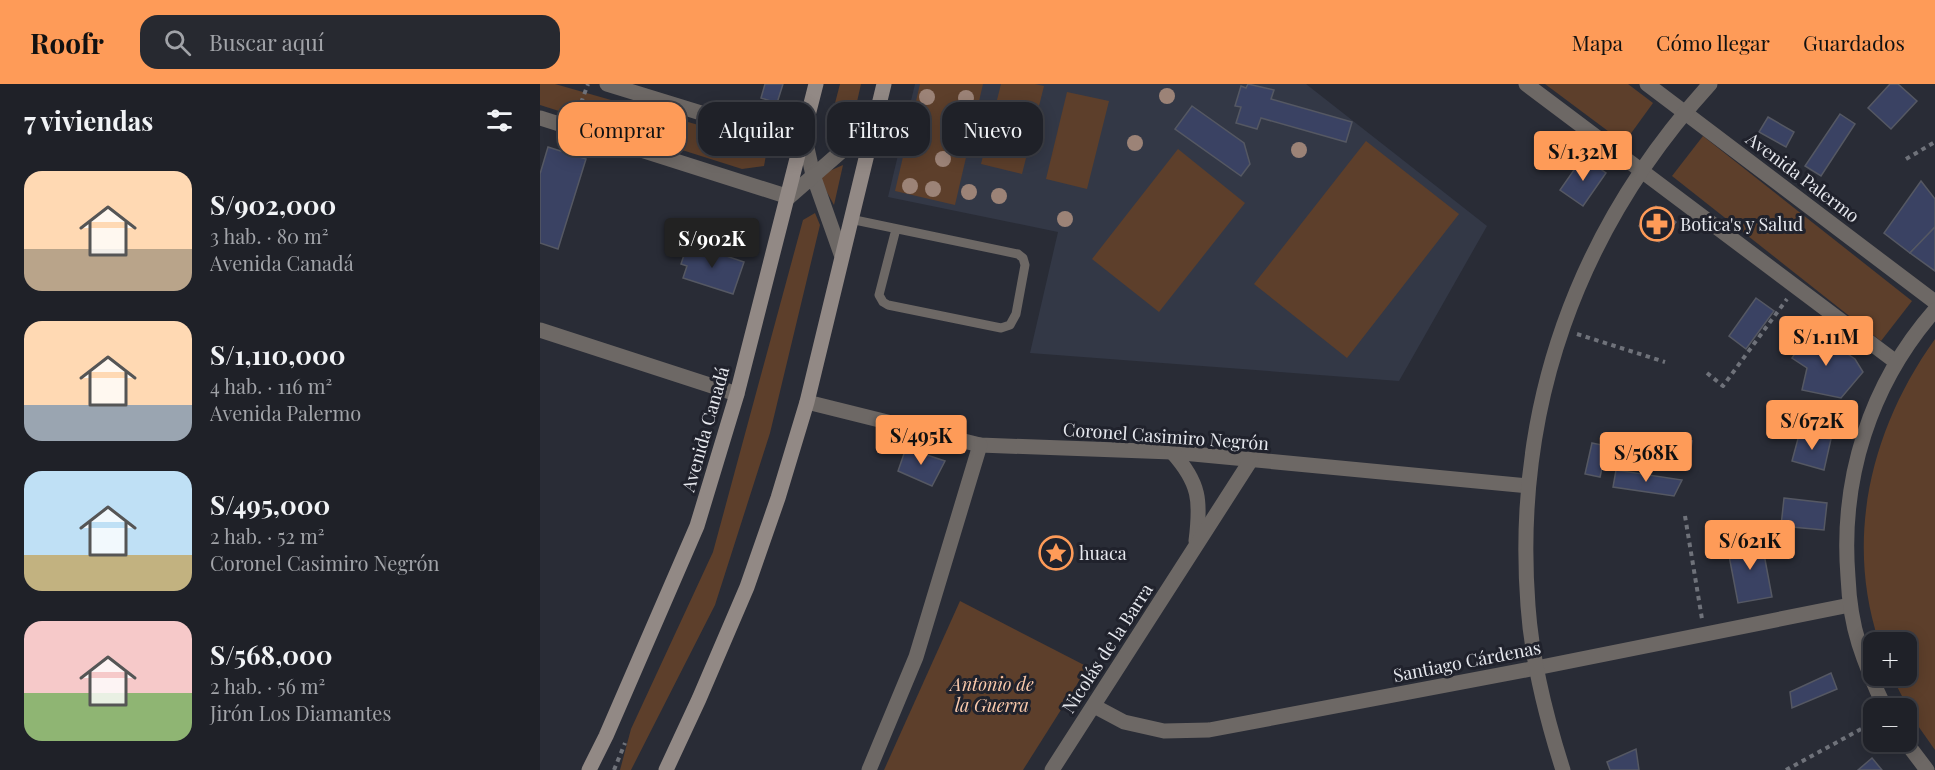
<!DOCTYPE html>
<html lang="es">
<meta charset="utf-8">
<style>
body{margin:0;font-family:"Playfair Display",serif;background:#272930;color:#f1f3f6;height:100vh;display:flex;flex-direction:column;font-size:22px;white-space:nowrap}
*{box-sizing:border-box;margin:0}
p{font-size:20px;color:#a1a3a8}
.icon{flex:none;width:33px;height:33px;fill:none;stroke:currentColor;stroke-width:2;stroke-linecap:round;stroke-linejoin:round}
.map{position:relative;flex:1;overflow:hidden}
.side{display:flex;flex-direction:column;background:#1f2128;width:540px}
.side>*{flex:none}
.banner{position:absolute;left:18px;top:18px;width:570px;height:54px;display:flex;gap:12px}
.controls{position:absolute;left:1323px;top:548px;display:grid;gap:12px}
.controls a{display:grid;place-items:center;width:54px;height:54px;border-radius:12px;background:#1f2128;box-shadow:0 3px 15px #0003,0 0 0 2px #3c3e45;font-size:30px}
.price{position:absolute;translate:-50% -51px;padding:0 14px;border-radius:6px;background:#fe9b58;color:#111;font-size:20px;line-height:39px;filter:drop-shadow(0 2px 3px #0008)}
.price::after{content:'';position:absolute;left:50%;top:36px;width:18px;height:14px;margin-left:-9px;background:inherit;clip-path:polygon(0 0,100% 0,50% 100%)}
.price.active{background:#222;color:#fff}
ul{padding:0;list-style:none}
li{display:flex;align-items:center;gap:18px;height:150px;padding:0 24px}
li span{display:grid;place-items:center;flex:none;width:168px;height:120px;border-radius:18px;color:#555}
li>.icon{margin-inline-start:auto}
span .icon{width:72px;height:72px;fill:#fffc;stroke-width:1}
li b{font-size:26px}
h2{display:flex;justify-content:space-between;align-items:center;height:72px;padding:0 24px;font-size:26px}
.pill{padding:0 21px;border-radius:18px;background:#1f2128;box-shadow:0 3px 15px #0003,0 0 0 2px #3c3e45;font-size:21px;line-height:54px}
.pill.active{background:#fe9b58;color:#111}
header{display:flex;align-items:center;gap:36px;box-sizing:border-box;height:84px;padding:0 30px;background:#fe9b58;color:#111}
header strong{font-size:28px}
nav{display:flex;gap:33px;margin-inline-start:auto;font-size:21px}
.search{width:420px;height:54px;background:#272930;display:flex;align-items:center;gap:15px;box-sizing:border-box;padding:0 21px;border-radius:18px;color:#a1a3a8;font-size:22px}
main{display:flex;flex:1;min-height:0}
.map>svg:first-child{display:block}
</style>
<header>
<strong>Roofr</strong>
<div class="search"><svg class="icon" aria-label="search" viewBox="0 0 24 24"><circle cx="10" cy="10" r="6"/><path d="M15 15l6 6"/></svg>Buscar aquí</div>
<nav><a>Mapa</a><a>Cómo llegar</a><a>Guardados</a></nav>
</header>
<main>
<section class="side">
<h2>7 viviendas<svg class="icon" aria-label="filters" viewBox="0 0 24 24"><path d="M4 7h16M4 17h16"/><circle cx="9" cy="7" r="2"/><circle cx="15" cy="17" r="2"/></svg></h2>
<ul>
<li><span style="background:linear-gradient(#ffd9b3 65%,#b9a48a 0)"><svg class="icon" aria-label="home" viewBox="0 0 24 24"><path d="M3 11l9-7 9 7M6 9v11h12V9"/></svg></span><div><b>S/902,000</b><p>3 hab. · 80 m²</p><p>Avenida Canadá</p></div></li>
<li><span style="background:linear-gradient(#ffd9b3 70%,#9aa5b1 0)"><svg class="icon" aria-label="home" viewBox="0 0 24 24"><path d="M3 11l9-7 9 7M6 9v11h12V9"/></svg></span><div><b>S/1,110,000</b><p>4 hab. · 116 m²</p><p>Avenida Palermo</p></div></li>
<li><span style="background:linear-gradient(#bfe0f5 70%,#c2b280 0)"><svg class="icon" aria-label="home" viewBox="0 0 24 24"><path d="M3 11l9-7 9 7M6 9v11h12V9"/></svg></span><div><b>S/495,000</b><p>2 hab. · 52 m²</p><p>Coronel Casimiro Negrón</p></div></li>
<li><span style="background:linear-gradient(#f6c9c9 60%,#8fb573 0)"><svg class="icon" aria-label="home" viewBox="0 0 24 24"><path d="M3 11l9-7 9 7M6 9v11h12V9"/></svg></span><div><b>S/568,000</b><p>2 hab. · 56 m²</p><p>Jirón Los Diamantes</p></div></li>
</ul>
</section>
<div class="map">
<svg width="1395" height="686" viewBox="0 0 1395 686">
<rect width="100%" height="100%" fill="#292c36"/>
<polygon fill="#333846" points="375,0 766,0 947,142 859,297 490,269 518,148 348,113"/>
<g fill="#5d3f2b">
<polygon points="0,0 15,0 218,58 226,71 224,82 202,85 0,21"/>
<polygon points="300,0 321,0 314,31 294,23"/>
<polygon points="380,0 443,0 415,121 355,107"/>
<polygon points="461,0 495,0 504,2 482,90 441,80"/>
<polygon points="1005,0 1088,0 1113,19 1084,59"/>
<polygon points="527,8 569,17 547,105 506,95"/>
<polygon points="1163,52 1372,217 1341,257 1132,92"/>
<polygon points="826,57 919,130 807,274 714,200"/>
<polygon points="638,65 705,119 619,228 552,175"/>
<polygon points="303,81 294,121 278,92"/>
<polygon points="275,129 280,141 230,349 175,521 91,686 80,686 91,645 173,468 263,136"/>
<path d="M 1395,255 L 1395,666 L 1376,639 L 1351,591 L 1366,591 L 1366,558 L 1339,558 C 1304,452 1332,343 1395,255 Z"/>
<polygon points="420,517 548,583 483,686 344,686"/>
</g>
<g fill="#3a4263" stroke="#555863" stroke-width="1.5">
<polygon points="225,0 243,0 237,19 221,14"/>
<polygon points="708,0 734,6 731,15 812,38 806,58 721,34 717,45 696,39 701,23 695,22 701,2 706,4"/>
<polygon points="1350,0 1358,0 1377,17 1351,45 1328,24"/>
<polygon points="652,22 704,59 710,80 701,92 635,45"/>
<polygon points="1300,30 1315,40 1281,92 1265,82"/>
<polygon points="1228,33 1254,48 1246,63 1219,48"/>
<polygon points="8,63 46,75 18,165 0,159 0,90"/>
<polygon points="1043,73 1066,89 1043,122 1020,106"/>
<polygon points="1381,97 1395,115 1395,143 1370,169 1344,149"/>
<polygon points="1116,122 1136,138 1119,158 1099,142"/>
<polygon points="1395,143 1395,187 1370,169"/>
<polygon points="148,159 204,178 193,210 143,194 147,182 141,180"/>
<polygon points="1216,214 1234,227 1206,265 1189,252"/>
<polygon points="1271,245 1315,275 1323,288 1301,314 1262,306 1267,284 1252,274"/>
<polygon points="1104,350 1152,357 1148,386 1100,378"/>
<polygon points="1259,351 1291,355 1284,386 1252,377"/>
<polygon points="1052,359 1067,362 1060,393 1045,390"/>
<polygon points="366,364 405,377 392,402 358,387"/>
<polygon points="1076,386 1142,396 1134,412 1073,403"/>
<polygon points="1244,414 1287,419 1284,446 1241,442"/>
<polygon points="1221,454 1232,513 1198,519 1187,461"/>
<polygon points="1291,589 1297,605 1252,624 1250,608"/>
<polygon points="1096,665 1099,686 1070,686 1067,678"/>
<polygon points="1332,674 1342,686 1318,686"/>
</g>
<g fill="none" stroke-linecap="round" stroke-linejoin="round">
<g stroke="#6f727a" stroke-width="4" stroke-dasharray="4.5 4.5" stroke-linecap="butt">
<polyline points="38,27 48,0"/>
<polyline points="1366,75 1395,58"/>
<polyline points="1037,250 1125,278"/>
<polyline points="1167,289 1183,302 1247,215"/>
<polyline points="1145,432 1162,535"/>
<polyline points="74,686 85,659"/>
<polyline points="1246,686 1334,638"/>
</g>
<polyline stroke="#6d6865" stroke-width="9" points="310,135 478,170 483,174 485,181 476,230 470,241 461,244 348,221 343,218 339,211 356,145"/>
<g stroke="#6d6865" stroke-width="15">
<polyline points="0,246 197,310"/>
<polyline points="267,318 440,361 632,368 988,402"/>
<path d="M 632,368 C 660,399 661,417 656,457"/>
<polyline points="554,622 584,638 624,647 669,646 996,584 1310,521"/>
<polyline points="329,686 376,573 440,361"/>
<polyline points="512,686 711,376"/>
</g>
<g stroke="#6d6865" stroke-width="15">
<polyline points="67,0 265,61 267,64 273,91 301,170"/>
<polyline points="986,0 1356,278"/>
<polyline points="1107,0 1395,218"/>
<polyline points="0,34 249,113 335,38"/>
<path d="M 1345,624 C 1335,603 1326,582 1319,560 C 1312,538 1309,516 1308,493 C 1300,395 1330,300 1395,226"/>
<polyline points="1365,657 1387,686"/>
<path d="M 1023,686 C 1006,633 992,578 988,522 C 973,324 1037,146 1170,0"/>
</g>
<g stroke="#928985" stroke-width="15">
<polyline points="49,686 66,652 157,442 197,310 276,0"/>
<polyline points="126,686 159,615 207,503 238,414 267,318 344,0"/>
</g>
</g>
<g fill="#9c8377">
<circle cx="627" cy="12" r="8"/>
<circle cx="387" cy="13" r="8"/>
<circle cx="426" cy="14" r="8"/>
<circle cx="378" cy="56" r="8"/>
<circle cx="595" cy="59" r="8"/>
<circle cx="759" cy="66" r="8"/>
<circle cx="403" cy="75" r="8"/>
<circle cx="370" cy="102" r="8"/>
<circle cx="393" cy="105" r="8"/>
<circle cx="429" cy="108" r="8"/>
<circle cx="459" cy="112" r="8"/>
<circle cx="525" cy="135" r="8"/>
</g>
<defs>
<g id="pharmacy-ring" transform="scale(1.725)"><circle r="9.5" fill="#20222c" stroke="#fe9b58" stroke-width="1.5"/><path d="M-2-6h4v4h4v4h-4v4h-4v-4h-4v-4h4Z" fill="#fe9b58"/></g>
<g id="sight-ring" transform="scale(1.725)"><circle r="9.5" fill="#20222c" stroke="#fe9b58" stroke-width="1.5"/><path d="M0-6L1.8-2.2L6-1.7L2.9 1.2L3.7 5.4L0 3.3L-3.7 5.4L-2.9 1.2L-6-1.7L-1.8-2.2Z" fill="#fe9b58"/></g>
</defs>
<g fill-rule="evenodd">
<use href="#pharmacy-ring" x="1117" y="140"/>
<use href="#sight-ring" x="516" y="469"/>
</g>
<g text-anchor="middle" dominant-baseline="central" stroke-width="6" stroke-linejoin="round" paint-order="stroke">
<g font-size="18" fill="#e6e8ee" stroke="#20222c">
<text transform="translate(1263 93) rotate(37)">Avenida Palermo</text>
<text transform="translate(165 345) rotate(-74)">Avenida Canadá</text>
<text transform="translate(626 352) rotate(4)">Coronel Casimiro Negrón</text>
<text transform="translate(567 564) rotate(-57)">Nicolás de la Barra</text>
<text transform="translate(927 577) rotate(-11)">Santiago Cárdenas</text>
</g>
<g font-size="18" fill="#e6e8ee" stroke="#20222c" text-anchor="start">
<text x="1140" y="140">Botica's y Salud</text>
<text x="539" y="469">huaca</text>
</g>
<g font-size="18" font-style="italic" fill="#fbcaac" stroke="#20222c">
<text x="452" y="600">Antonio de<tspan x="452" dy="21">la Guerra</tspan></text>
</g>
</g>
</svg>
<div class="controls">
<a>+</a>
<a>−</a>
</div>
<b class="price" style="left:1043px;top:98px">S/1.32M</b>
<b class="price active" style="left:172px;top:185px">S/902K</b>
<b class="price" style="left:1286px;top:283px">S/1.11M</b>
<b class="price" style="left:1272px;top:367px">S/672K</b>
<b class="price" style="left:381px;top:382px">S/495K</b>
<b class="price" style="left:1106px;top:399px">S/568K</b>
<b class="price" style="left:1210px;top:487px">S/621K</b>
<div class="banner">
<a class="pill active">Comprar</a>
<a class="pill">Alquilar</a>
<a class="pill">Filtros</a>
<a class="pill">Nuevo</a>
</div>
</div>
</main>
